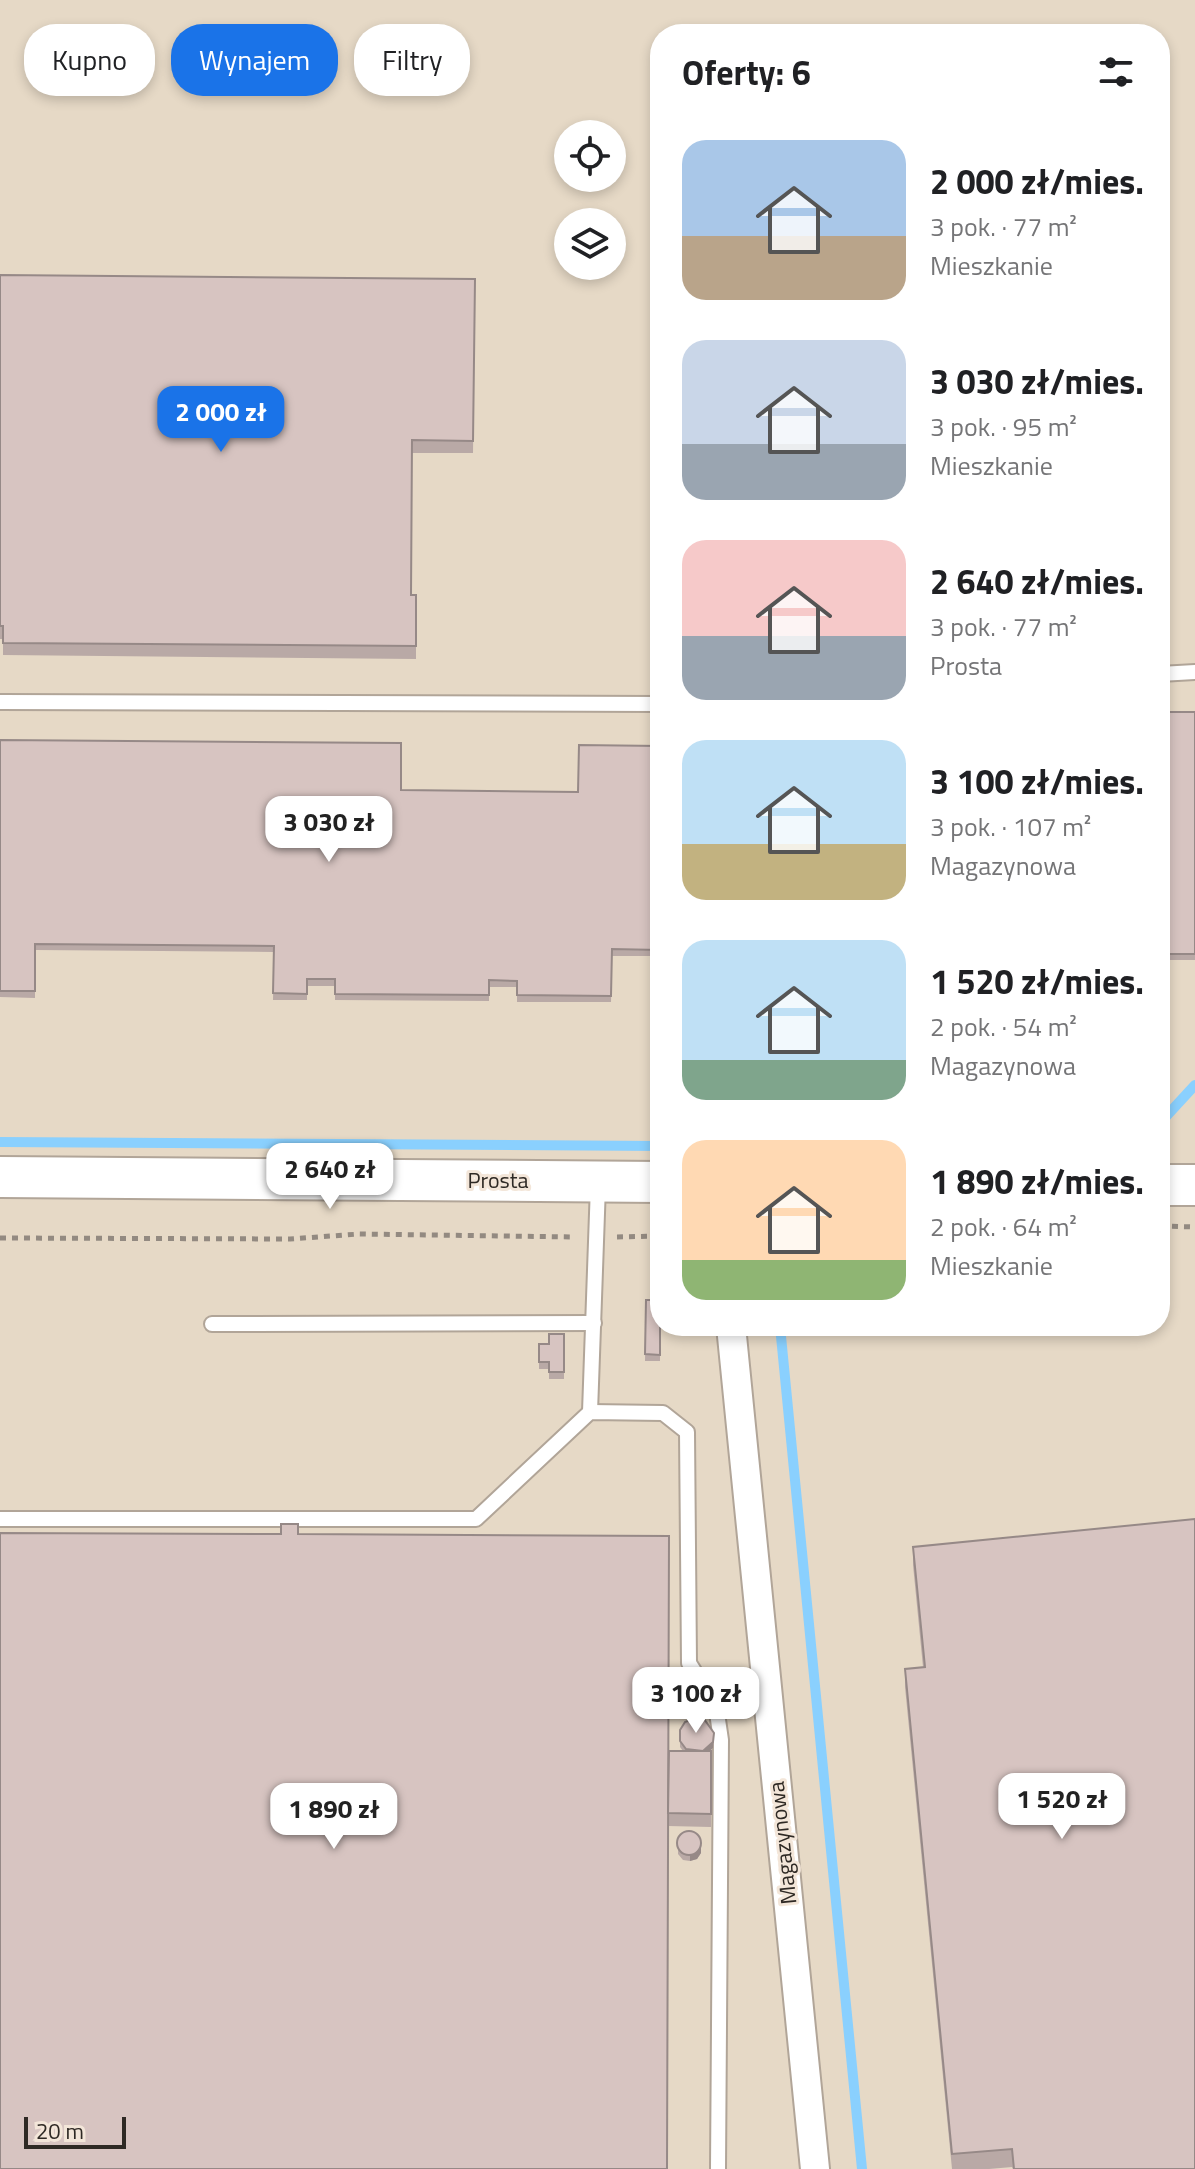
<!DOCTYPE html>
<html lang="pl">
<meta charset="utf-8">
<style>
body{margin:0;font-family:"Titillium Web",sans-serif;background:#f2f2f2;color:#202124;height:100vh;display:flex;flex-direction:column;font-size:30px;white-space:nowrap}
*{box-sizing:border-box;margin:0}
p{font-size:26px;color:#757577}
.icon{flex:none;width:44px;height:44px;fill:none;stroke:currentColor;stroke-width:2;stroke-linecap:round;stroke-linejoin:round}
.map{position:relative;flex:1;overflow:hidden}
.drawer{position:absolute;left:650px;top:24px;width:520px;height:1312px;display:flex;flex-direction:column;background:#fff;border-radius:32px;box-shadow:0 4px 12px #0003}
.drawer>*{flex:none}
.banner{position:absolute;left:24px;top:24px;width:506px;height:72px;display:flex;gap:16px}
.controls{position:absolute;left:554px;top:120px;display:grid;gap:16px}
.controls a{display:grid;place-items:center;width:72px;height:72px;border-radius:50%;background:#fff;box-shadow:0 4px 12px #0003;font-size:40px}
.scale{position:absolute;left:24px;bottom:20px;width:102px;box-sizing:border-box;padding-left:8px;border:4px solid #2e2924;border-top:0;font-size:22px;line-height:28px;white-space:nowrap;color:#2e2924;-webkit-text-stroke:6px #f3e6d9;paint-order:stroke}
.price{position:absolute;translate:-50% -68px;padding:0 18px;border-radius:16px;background:#fff;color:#222;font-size:26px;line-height:52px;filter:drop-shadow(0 2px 4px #0008)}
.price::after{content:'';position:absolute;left:50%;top:48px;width:24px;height:18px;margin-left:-12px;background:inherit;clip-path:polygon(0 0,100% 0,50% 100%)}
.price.current{background:#1a73e8;color:#fff}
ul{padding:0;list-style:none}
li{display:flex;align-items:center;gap:24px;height:200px;padding:0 32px}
li span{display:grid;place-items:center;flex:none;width:224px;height:160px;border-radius:24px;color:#555}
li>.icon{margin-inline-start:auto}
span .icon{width:96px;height:96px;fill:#fffc;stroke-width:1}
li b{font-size:34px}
h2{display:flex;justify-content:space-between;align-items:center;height:96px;padding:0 32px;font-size:34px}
.tag{padding:0 28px;border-radius:32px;background:#fff;box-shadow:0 4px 12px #0003;font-size:28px;line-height:72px}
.tag.current{background:#1a73e8;color:#fff}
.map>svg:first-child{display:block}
</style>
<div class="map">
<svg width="1195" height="2169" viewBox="0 0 1195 2169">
<rect width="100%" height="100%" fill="#f3e6d9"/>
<path fill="#e6d9c6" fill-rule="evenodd" d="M 0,0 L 1195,0 L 1195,2169 L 0,2169 ZM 660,34 L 1160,34 L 1160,1326 L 660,1326 ZM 568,134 L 612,134 L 612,178 L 568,178 ZM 568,222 L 612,222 L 612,266 L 568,266 Z"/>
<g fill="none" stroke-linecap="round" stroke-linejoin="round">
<g stroke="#8ad0fe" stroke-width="10">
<polyline points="1160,1123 1195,1085"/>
<polyline points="0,1142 660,1146"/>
<polyline points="780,1326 862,2169"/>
</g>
<g stroke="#b1a598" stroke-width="18">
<g id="lane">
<polyline points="1160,674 1195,672"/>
<polyline points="0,702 660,704"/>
<polyline points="212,1324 594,1323"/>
<polyline points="590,1412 598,1185"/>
<polyline points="0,1519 476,1519 590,1412 663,1413 687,1432 689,1663 716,1706 721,1740 718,2169"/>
</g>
</g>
<g stroke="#b1a598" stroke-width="32">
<polyline id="street" points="731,1326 815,2169"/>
</g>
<g stroke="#b1a598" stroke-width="44">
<g id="secondary">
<polyline points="0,1177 660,1182"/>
<polyline points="1160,1185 1195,1185"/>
</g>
</g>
<g stroke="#938a81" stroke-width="5" stroke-dasharray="6 6" stroke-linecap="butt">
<polyline points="1160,1226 1195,1227"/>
<polyline points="617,1237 660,1236"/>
<polyline points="0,1238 290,1239 359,1234 575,1237"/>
</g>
<use href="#lane" stroke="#fff" stroke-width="14"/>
<use href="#street" stroke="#fff" stroke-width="28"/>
<use href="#secondary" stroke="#fff" stroke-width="40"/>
</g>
<g fill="#b9a9a6">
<polygon points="0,275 475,279 473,453 412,453 411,595 416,595 416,659 3,655 3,639 0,639"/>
<rect x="1160" y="712" width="35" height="248"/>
<polygon points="0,740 401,790 578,792 660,746 660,956 612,956 611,1002 517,1002 517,987 489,987 489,1001 335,1000 335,986 307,986 307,1000 273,1000 274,952 35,950 35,998 0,997"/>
<polygon points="646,1300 660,1326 660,1361 645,1361"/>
<polygon points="564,1334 564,1379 549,1379 549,1369 539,1369 539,1344 549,1344"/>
<polygon points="913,1547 1195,2169 1013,2169 1012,2167 989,2169 952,2169 905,1687 905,1669 923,1667 913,1565"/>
<polygon points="680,1730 714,1739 713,1748 710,1751 711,1751 711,1827 668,1826 669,1751 683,1751 680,1747"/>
<polygon points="678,1841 701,1853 697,1859 690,1861 683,1860 678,1854"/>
</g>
<g fill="#968987">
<polygon points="714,1733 713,1748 701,1758 701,1752"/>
<polygon points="701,1847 701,1853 697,1859 690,1861 690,1855"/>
</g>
<g fill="#d7c4c1" stroke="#968987" stroke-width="2">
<polygon points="0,275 475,279 473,441 412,440 411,595 416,595 416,646 3,643 3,626 0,626"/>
<rect x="1160" y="712" width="35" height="242"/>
<polygon points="0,740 401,743 401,790 578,792 579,745 660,746 660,950 612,949 611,996 517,995 517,981 489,980 489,995 335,994 335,979 307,979 307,994 273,993 274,946 35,944 35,991 0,991"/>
<polygon points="646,1300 660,1300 660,1355 645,1354"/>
<polygon points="549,1334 564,1334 564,1372 549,1372 549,1362 539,1362 539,1344 549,1344"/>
<polygon points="1195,1519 1195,2169 1014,2169 1012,2149 952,2154 905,1669 925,1667 913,1547"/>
<polygon points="281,1524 298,1524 298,1534 669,1536 667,2169 0,2169 0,1533 281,1534"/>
<polygon points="695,1718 704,1719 714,1733 713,1742 703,1751 686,1749 680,1741 680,1730 685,1722"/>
<polygon points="669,1751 711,1751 711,1814 668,1813"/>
<circle cx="689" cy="1843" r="12"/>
</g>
<g text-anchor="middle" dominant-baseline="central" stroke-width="6" stroke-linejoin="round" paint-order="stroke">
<g font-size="22" fill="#2e2924" stroke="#f3e6d9">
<text x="498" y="1180">Prosta</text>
<text transform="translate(782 1843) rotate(-96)">Magazynowa</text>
</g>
</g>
</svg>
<div class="controls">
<a><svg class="icon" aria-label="locate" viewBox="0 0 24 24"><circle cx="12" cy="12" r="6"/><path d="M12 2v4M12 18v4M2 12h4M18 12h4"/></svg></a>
<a><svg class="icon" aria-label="layers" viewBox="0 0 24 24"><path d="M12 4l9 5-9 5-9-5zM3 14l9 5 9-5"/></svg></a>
</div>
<div class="scale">20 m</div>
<b class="price current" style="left:221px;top:454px">2 000 zł</b>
<b class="price" style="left:329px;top:864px">3 030 zł</b>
<b class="price" style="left:330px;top:1211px">2 640 zł</b>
<b class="price" style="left:696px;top:1735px">3 100 zł</b>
<b class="price" style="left:1062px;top:1841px">1 520 zł</b>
<b class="price" style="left:334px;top:1851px">1 890 zł</b>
<div class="banner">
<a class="tag">Kupno</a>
<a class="tag current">Wynajem</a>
<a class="tag">Filtry</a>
</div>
<section class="drawer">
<h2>Oferty: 6<svg class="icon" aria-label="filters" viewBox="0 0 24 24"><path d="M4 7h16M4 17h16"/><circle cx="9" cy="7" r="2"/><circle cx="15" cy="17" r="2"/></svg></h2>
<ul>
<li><span style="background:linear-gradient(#a9c7e8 60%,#b9a48a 0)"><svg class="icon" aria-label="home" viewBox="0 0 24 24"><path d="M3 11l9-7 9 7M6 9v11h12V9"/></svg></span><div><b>2 000 zł/mies.</b><p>3 pok. · 77 m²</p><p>Mieszkanie</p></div></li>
<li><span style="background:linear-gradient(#c9d6e8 65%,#9aa5b1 0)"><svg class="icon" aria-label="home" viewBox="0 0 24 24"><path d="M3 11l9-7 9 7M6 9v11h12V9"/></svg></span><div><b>3 030 zł/mies.</b><p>3 pok. · 95 m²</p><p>Mieszkanie</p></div></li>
<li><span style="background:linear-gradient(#f6c9c9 60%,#9aa5b1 0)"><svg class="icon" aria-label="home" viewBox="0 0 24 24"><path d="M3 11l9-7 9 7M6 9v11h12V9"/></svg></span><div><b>2 640 zł/mies.</b><p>3 pok. · 77 m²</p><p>Prosta</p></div></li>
<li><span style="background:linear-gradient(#bfe0f5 65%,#c2b280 0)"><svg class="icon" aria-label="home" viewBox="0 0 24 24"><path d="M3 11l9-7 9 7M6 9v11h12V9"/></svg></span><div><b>3 100 zł/mies.</b><p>3 pok. · 107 m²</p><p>Magazynowa</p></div></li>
<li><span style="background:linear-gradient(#bfe0f5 75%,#7fa58c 0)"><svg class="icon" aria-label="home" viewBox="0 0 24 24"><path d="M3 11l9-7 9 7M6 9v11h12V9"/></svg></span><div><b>1 520 zł/mies.</b><p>2 pok. · 54 m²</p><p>Magazynowa</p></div></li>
<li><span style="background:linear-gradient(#ffd9b3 75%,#8fb573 0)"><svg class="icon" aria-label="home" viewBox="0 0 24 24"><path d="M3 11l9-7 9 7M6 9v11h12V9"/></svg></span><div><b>1 890 zł/mies.</b><p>2 pok. · 64 m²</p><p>Mieszkanie</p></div></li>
</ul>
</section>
</div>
